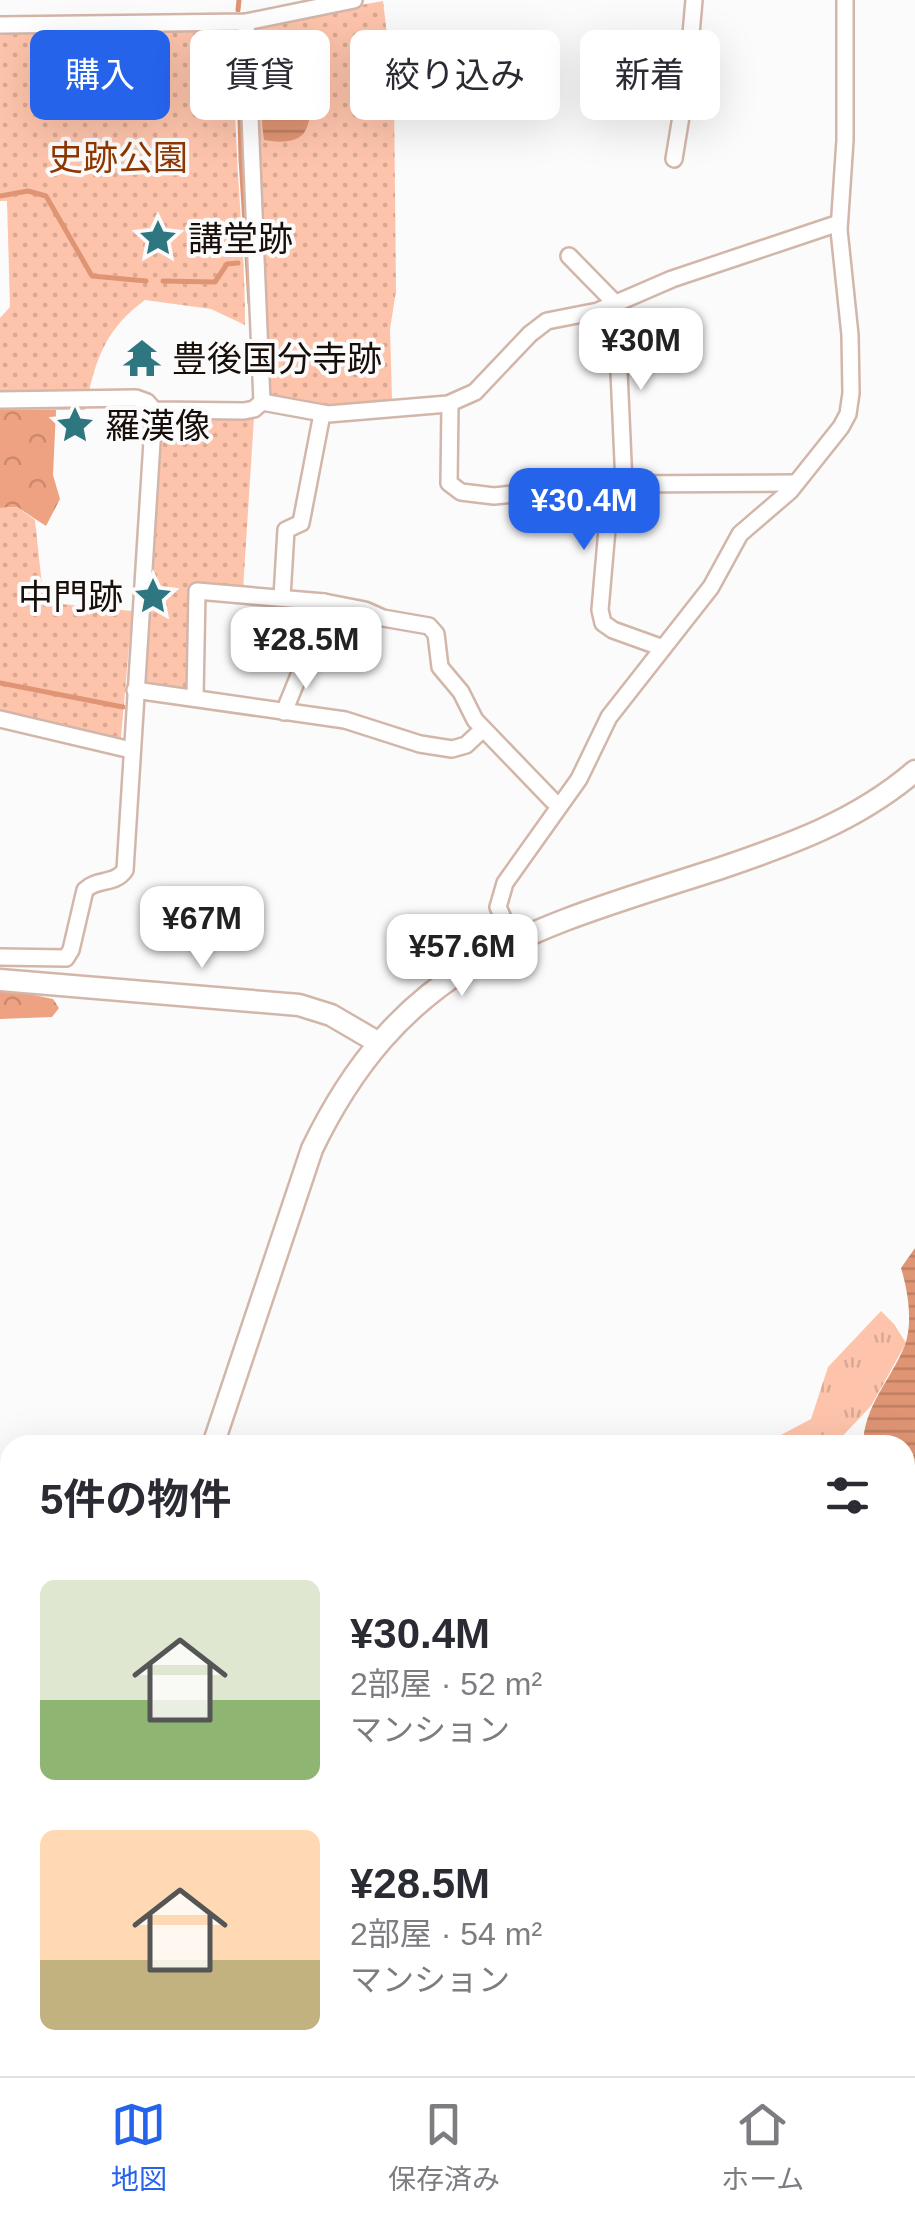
<!DOCTYPE html>
<html lang="ja">
<meta charset="utf-8">
<style>
body{margin:0;font-family:Helvetica,"Noto Sans JP",sans-serif;background:#f7f7f7;color:#2b2b33;height:100vh;display:flex;flex-direction:column;font-size:38px;white-space:nowrap}
*{box-sizing:border-box;margin:0}
p{font-size:32px;color:#7c7c81}
.icon{flex:none;width:55px;height:55px;fill:none;stroke:currentColor;stroke-width:2;stroke-linecap:round;stroke-linejoin:round}
.map{position:relative;flex:1;overflow:hidden}
.details{position:absolute;left:0px;top:1435px;width:915px;height:642px;display:flex;flex-direction:column;background:#fff;border-radius:30px 30px 0 0;box-shadow:0 10px 40px #0002}
.details>*{flex:none}
.hud{position:absolute;left:30px;top:30px;width:855px;height:90px;display:flex;gap:20px}
.price{position:absolute;translate:-50% -85px;padding:0 22px;border-radius:20px;background:#fff;color:#222;font-size:32px;line-height:65px;filter:drop-shadow(0 2px 5px #0008)}
.price::after{content:'';position:absolute;left:50%;top:60px;width:30px;height:22px;margin-left:-15px;background:inherit;clip-path:polygon(0 0,100% 0,50% 100%)}
.price.selected{background:#2563eb;color:#fff}
ul{padding:0;list-style:none}
li{display:flex;align-items:center;gap:30px;height:250px;padding:0 40px}
li span{display:grid;place-items:center;flex:none;width:280px;height:200px;border-radius:15px;color:#555}
li>.icon{margin-inline-start:auto}
span .icon{width:120px;height:120px;fill:#fffc;stroke-width:1}
li b{font-size:42px}
h2{display:flex;justify-content:space-between;align-items:center;height:120px;padding:0 40px;font-size:42px}
.chip{padding:0 35px;border-radius:15px;background:#fff;box-shadow:0 10px 40px #0002;font-size:35px;line-height:90px}
.chip.selected{background:#2563eb;color:#fff}
.tab-bar{display:flex;justify-content:space-around;align-items:center;height:140px;border-top:2px solid #e1e1e2;background:#fff;font-size:28px;color:#7c7c81}
.tab-bar a{display:grid;justify-items:center;gap:5px}
.tab-bar .selected{color:#2563eb}
.map>svg:first-child{display:block}
</style>
<div class="map">
<svg width="915" height="2076" viewBox="0 0 915 2076">
<defs>
<pattern id="grass-tufts" width="24" height="20" patternUnits="userSpaceOnUse" patternTransform="scale(2.5)"><rect width="24" height="20" fill="#fec4ab"/><path d="M3 7l-1-3M5 7V3M7 7l1-3M15 17l-1-3M17 17v-4M19 17l1-3" fill="none" stroke="#d9a792"/></pattern>
<pattern id="forest-crowns" width="20" height="18" patternUnits="userSpaceOnUse" patternTransform="scale(2.5)"><rect width="20" height="18" fill="#eea281"/><path d="M2 6a3 3 0 1 1 6 0M12 15a3 3 0 1 1 6 0" fill="none" stroke="#cb8a6e"/></pattern>
<pattern id="park-dots" width="8" height="8" patternUnits="userSpaceOnUse" patternTransform="scale(2.5)"><rect width="8" height="8" fill="#fec4ab"/><path d="M2 2h.1M6 6h.1" fill="none" stroke="#d9a792" stroke-width="1.8" stroke-linecap="round"/></pattern>
<pattern id="water-rules" width="6" height="5" patternUnits="userSpaceOnUse" patternTransform="scale(2.5)"><rect width="6" height="5" fill="#df9574"/><path d="M0 2.5h6" fill="none" stroke="#bf7f63"/></pattern>
</defs>
<rect width="100%" height="100%" fill="#fbfbfb"/>
<polygon fill="url(#grass-tufts)" points="881,1311 894,1324 906,1343 871,1406 834,1445 773,1445 777,1437 811,1419 828,1367"/>
<g fill="url(#forest-crowns)">
<polygon points="0,410 56,410 53,475 60,499 46,526 17,507 0,508"/>
<polygon points="0,988 53,999 59,1008 52,1017 0,1019"/>
</g>
<g fill="url(#park-dots)">
<path d="M 383,1 L 394,93 L 396,291 L 390,329 L 392,399 C 354,417 309,404 269,397 L 250,25 Z"/>
<path d="M 180,27 L 236,29 C 230,128 245,226 245,325 L 211,309 L 145,300 C 104,330 95,361 85,410 L 0,410 L 0,318 L 10,307 L 7,201 L 0,201 L 0,34 Z"/>
<polygon points="161,415 254,417 243,590 193,589 192,694 140,688"/>
<polygon points="17,507 35,520 43,595 52,603 132,611 121,738 116,743 0,716 0,508"/>
</g>
<g fill="url(#water-rules)">
<path d="M 317,31 C 320,49 315,120 303,134 C 294,144 275,142 264,140 C 258,99 261,33 317,31 Z"/>
<path d="M 915,1248 L 915,1710 L 905,1715 L 905,1445 L 863,1445 C 864,1405 891,1380 905,1345 C 913,1322 908,1291 901,1268 Z"/>
<polygon points="0,1687 10,1693 10,1875 0,1865"/>
</g>
<g fill="none" stroke-linecap="round" stroke-linejoin="round">
<g stroke="#df9574" stroke-width="5">
<polyline points="238,10 239,0"/>
<polyline points="238,31 241,159 250,303"/>
<polyline points="0,196 28,191 46,196 92,276 146,281"/>
<polyline points="163,281 215,282 227,264 238,263"/>
<polyline points="0,683 123,707"/>
</g>
<g stroke="#d3b6aa" stroke-width="20">
<g id="minor">
<polyline points="246,22 262,402"/>
<polyline points="0,25 246,22 354,0"/>
<polyline points="674,159 687,80 694,0"/>
<polyline points="569,256 616,304 624,484"/>
<polyline points="0,400 136,398 147,402 154,410 244,411 254,409 262,402 328,414 448,404 475,392 530,334 547,321 598,311 672,279 839,223"/>
<polyline points="450,404 449,483 461,492 494,496 613,484 796,483"/>
<polyline points="577,488 581,515 600,522 607,529 600,610 603,623 613,630 663,648"/>
<polyline points="282,597 286,530 301,523 322,414"/>
<polyline points="135,690 345,720 420,744 452,749 466,745 482,730"/>
<polyline points="195,697 197,591 324,602 365,610 383,618 429,626 436,634 440,667 461,692 475,720 553,801"/>
<polyline points="284,712 310,648 324,602"/>
<polyline points="0,719 131,750"/>
<polyline points="513,940 498,907 505,883 579,779 609,717 711,587 740,534 790,491 841,427 848,414 851,393 850,335 839,230 845,140 845,0"/>
<path d="M 0,957 L 66,958 L 71,950 L 85,890 C 97,878 115,885 125,870 L 154,410"/>
</g>
</g>
<g stroke="#d3b6aa" stroke-width="25">
<g id="tertiary">
<polyline points="0,980 299,1005 331,1015 379,1043"/>
<path d="M 213,1445 L 312,1149 C 404,958 532,929 718,869 C 789,845 857,821 915,771"/>
<polyline points="905,1791 915,1784"/>
<polyline points="0,2062 10,2035"/>
<polyline points="14,2076 17,2068"/>
<polyline points="467,2076 481,2068"/>
</g>
</g>
<use href="#minor" stroke="#fff" stroke-width="15"/>
<use href="#tertiary" stroke="#fff" stroke-width="20"/>
</g>
<defs>
<g id="sight-bare" transform="scale(3)"><path d="M0-6L1.8-2.2L6-1.7L2.9 1.2L3.7 5.4L0 3.3L-3.7 5.4L-2.9 1.2L-6-1.7L-1.8-2.2Z" fill="#2f7780" stroke="#fbfbfb" stroke-width="2.5" paint-order="stroke"/></g>
<g id="temple-bare" transform="scale(3)"><path d="M0-6L5-2H3V0L6.5 2.5H4V6H1.5V3h-3V6H-4V2.5H-6.5L-3 0V-2H-5Z" fill="#2f7780" stroke="#fbfbfb" stroke-width="2.5" paint-order="stroke"/></g>
</defs>
<g fill-rule="evenodd">
<use href="#sight-bare" x="158" y="238"/>
<use href="#temple-bare" x="142" y="358"/>
<use href="#sight-bare" x="75" y="425"/>
<use href="#sight-bare" x="153" y="596"/>
</g>
<g text-anchor="middle" dominant-baseline="central" stroke-width="8" stroke-linejoin="round" paint-order="stroke">
<g font-size="35" fill="#8f3701" stroke="#fbfbfb">
<text x="118" y="157">史跡公園</text>
</g>
<g font-size="35" fill="#180e0a" stroke="#fbfbfb" text-anchor="start">
<text x="188" y="238">講堂跡</text>
<text x="172" y="358">豊後国分寺跡</text>
<text x="105" y="425">羅漢像</text>
<text x="123" y="596" text-anchor="end">中門跡</text>
</g>
</g>
</svg>
<b class="price" style="left:641px;top:393px">¥30M</b>
<b class="price selected" style="left:584px;top:553px">¥30.4M</b>
<b class="price" style="left:306px;top:692px">¥28.5M</b>
<b class="price" style="left:202px;top:971px">¥67M</b>
<b class="price" style="left:462px;top:999px">¥57.6M</b>
<div class="hud">
<a class="chip selected">購入</a>
<a class="chip">賃貸</a>
<a class="chip">絞り込み</a>
<a class="chip">新着</a>
</div>
<section class="details">
<h2>5件の物件<svg class="icon" aria-label="filters" viewBox="0 0 24 24"><path d="M4 7h16M4 17h16"/><circle cx="9" cy="7" r="2"/><circle cx="15" cy="17" r="2"/></svg></h2>
<ul>
<li><span style="background:linear-gradient(#dfe7d0 60%,#8fb573 0)"><svg class="icon" aria-label="home" viewBox="0 0 24 24"><path d="M3 11l9-7 9 7M6 9v11h12V9"/></svg></span><div><b>¥30.4M</b><p>2部屋 · 52 m²</p><p>マンション</p></div></li>
<li><span style="background:linear-gradient(#ffd9b3 65%,#c2b280 0)"><svg class="icon" aria-label="home" viewBox="0 0 24 24"><path d="M3 11l9-7 9 7M6 9v11h12V9"/></svg></span><div><b>¥28.5M</b><p>2部屋 · 54 m²</p><p>マンション</p></div></li>
</ul>
</section>
</div>
<nav class="tab-bar">
<a class="selected"><svg class="icon" aria-label="map" viewBox="0 0 24 24"><path d="M3 6l6-2 6 2 6-2v14l-6 2-6-2-6 2zM9 4v14M15 6v14"/></svg>地図</a>
<a><svg class="icon" aria-label="saved" viewBox="0 0 24 24"><path d="M7 4h10v16l-5-4-5 4z"/></svg>保存済み</a>
<a><svg class="icon" aria-label="home" viewBox="0 0 24 24"><path d="M3 11l9-7 9 7M6 9v11h12V9"/></svg>ホーム</a>
</nav>
